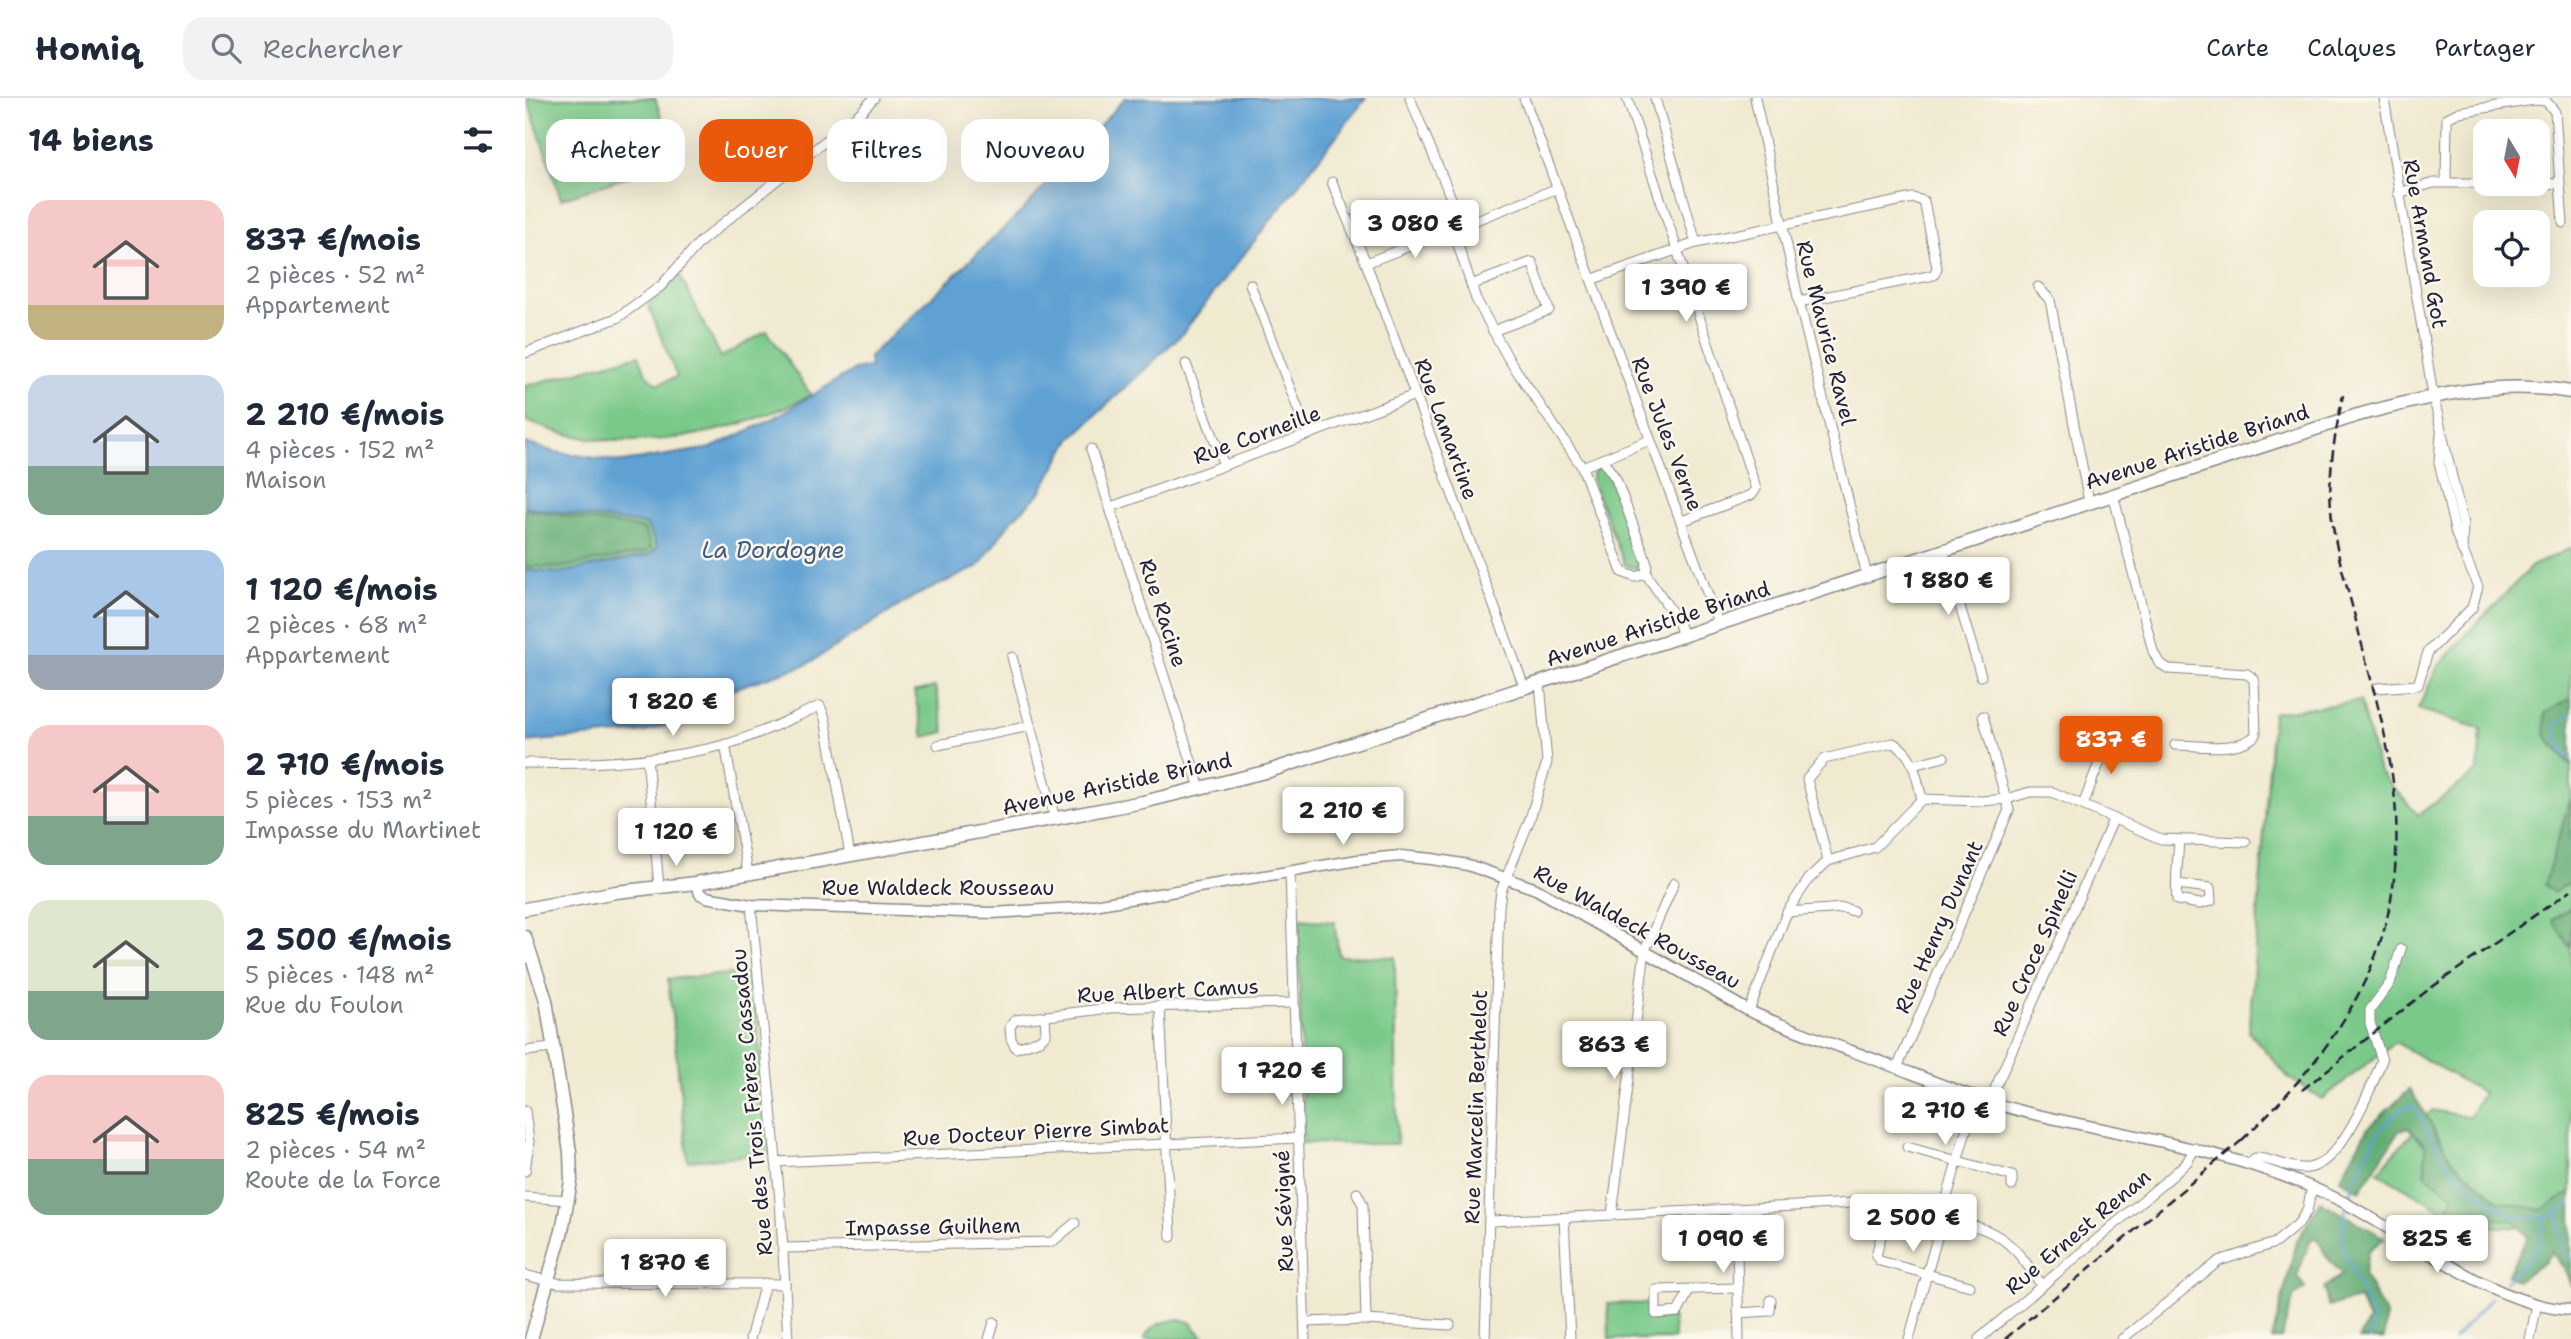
<!DOCTYPE html>
<html lang="fr">
<meta charset="utf-8">
<style>
body{margin:0;font-family:"Shantell Sans",sans-serif;background:#f2f2f3;color:#1f2937;height:100vh;display:flex;flex-direction:column;font-size:26px;white-space:nowrap}
*{box-sizing:border-box;margin:0}
p{font-size:23px;color:#747a83}
.icon{flex:none;width:38px;height:38px;fill:none;stroke:currentColor;stroke-width:2;stroke-linecap:round;stroke-linejoin:round}
.map{position:relative;flex:1;overflow:hidden}
.side{display:flex;flex-direction:column;background:#fff;width:525px}
.side>*{flex:none}
.banner{position:absolute;left:21px;top:21px;width:665px;height:63px;display:flex;gap:14px}
.needle{width:46px;rotate:170deg}
.tools{position:absolute;left:1948px;top:21px;display:grid;gap:14px}
.tools a{display:grid;place-items:center;width:77px;height:77px;border-radius:14px;background:#fff;box-shadow:0 7px 28px #0002;font-size:35px}
.price{position:absolute;translate:-50% -60px;padding:0 16px;border-radius:7px;background:#fff;color:#222;font-size:23px;line-height:46px;filter:drop-shadow(0 2px 4px #0008)}
.price::after{content:'';position:absolute;left:50%;top:42px;width:21px;height:16px;margin-left:-10px;background:inherit;clip-path:polygon(0 0,100% 0,50% 100%)}
.price.selected{background:#ea580c;color:#fff}
ul{padding:0;list-style:none}
li{display:flex;align-items:center;gap:21px;height:175px;padding:0 28px}
li span{display:grid;place-items:center;flex:none;width:196px;height:140px;border-radius:21px;color:#555}
li>.icon{margin-inline-start:auto}
span .icon{width:84px;height:84px;fill:#fffc;stroke-width:1}
li b{font-size:30px}
h2{display:flex;justify-content:space-between;align-items:center;height:84px;padding:0 28px;font-size:30px}
.tag{padding:0 24px;border-radius:21px;background:#fff;box-shadow:0 7px 28px #0002;font-size:24px;line-height:63px}
.tag.selected{background:#ea580c;color:#fff}
header{display:flex;align-items:center;gap:42px;box-sizing:border-box;height:98px;padding:0 35px;background:#fff;border-bottom:2px solid #e0e1e3}
header strong{font-size:33px}
nav{display:flex;gap:38px;margin-inline-start:auto;font-size:24px}
.search{width:490px;height:63px;background:#f2f2f3;display:flex;align-items:center;gap:18px;box-sizing:border-box;padding:0 24px;border-radius:21px;color:#747a83;font-size:26px}
main{display:flex;flex:1;min-height:0}
.map>svg:first-child{display:block}
</style>
<header>
<strong>Homiq</strong>
<div class="search"><svg class="icon" aria-label="search" viewBox="0 0 24 24"><circle cx="10" cy="10" r="6"/><path d="M15 15l6 6"/></svg>Rechercher</div>
<nav><a>Carte</a><a>Calques</a><a>Partager</a></nav>
</header>
<main>
<section class="side">
<h2>14 biens<svg class="icon" aria-label="filters" viewBox="0 0 24 24"><path d="M4 7h16M4 17h16"/><circle cx="9" cy="7" r="2"/><circle cx="15" cy="17" r="2"/></svg></h2>
<ul>
<li><span style="background:linear-gradient(#f6c9c9 75%,#c2b280 0)"><svg class="icon" aria-label="home" viewBox="0 0 24 24"><path d="M3 11l9-7 9 7M6 9v11h12V9"/></svg></span><div><b>837 €/mois</b><p>2 pièces · 52 m²</p><p>Appartement</p></div></li>
<li><span style="background:linear-gradient(#c9d6e8 65%,#7fa58c 0)"><svg class="icon" aria-label="home" viewBox="0 0 24 24"><path d="M3 11l9-7 9 7M6 9v11h12V9"/></svg></span><div><b>2 210 €/mois</b><p>4 pièces · 152 m²</p><p>Maison</p></div></li>
<li><span style="background:linear-gradient(#a9c7e8 75%,#9aa5b1 0)"><svg class="icon" aria-label="home" viewBox="0 0 24 24"><path d="M3 11l9-7 9 7M6 9v11h12V9"/></svg></span><div><b>1 120 €/mois</b><p>2 pièces · 68 m²</p><p>Appartement</p></div></li>
<li><span style="background:linear-gradient(#f6c9c9 65%,#7fa58c 0)"><svg class="icon" aria-label="home" viewBox="0 0 24 24"><path d="M3 11l9-7 9 7M6 9v11h12V9"/></svg></span><div><b>2 710 €/mois</b><p>5 pièces · 153 m²</p><p>Impasse du Martinet</p></div></li>
<li><span style="background:linear-gradient(#dfe7d0 65%,#7fa58c 0)"><svg class="icon" aria-label="home" viewBox="0 0 24 24"><path d="M3 11l9-7 9 7M6 9v11h12V9"/></svg></span><div><b>2 500 €/mois</b><p>5 pièces · 148 m²</p><p>Rue du Foulon</p></div></li>
<li><span style="background:linear-gradient(#f6c9c9 60%,#7fa58c 0)"><svg class="icon" aria-label="home" viewBox="0 0 24 24"><path d="M3 11l9-7 9 7M6 9v11h12V9"/></svg></span><div><b>825 €/mois</b><p>2 pièces · 54 m²</p><p>Route de la Force</p></div></li>
</ul>
</section>
<div class="map">
<svg width="2046" height="1241" viewBox="0 0 2046 1241">
<rect width="100%" height="100%" fill="#fbf7ec"/>
<filter id="ink" filterUnits="userSpaceOnUse"><feTurbulence type="fractalNoise" baseFrequency=".0143" numOctaves="2"/><feDisplacementMap in="SourceGraphic" scale="14" xChannelSelector="R" yChannelSelector="G"/><feConvolveMatrix kernelMatrix="1 2 1 2 8 2 1 2 1" color-interpolation-filters="sRGB"/></filter>
<filter id="wash" filterUnits="userSpaceOnUse"><feTurbulence type="fractalNoise" baseFrequency=".00686" numOctaves="4" result="noise"/><feDisplacementMap in="SourceGraphic" scale="28" xChannelSelector="R" yChannelSelector="G"/><feGaussianBlur stdDeviation="1.57" result="paint"/><feColorMatrix in="noise" values="0 0 0 0 0 0 0 0 0 0 0 0 0 0 0 0 0 1.4 0 .05"/><feComposite in="paint" operator="in"/></filter>
<g filter="url(#wash)">
<rect width="100%" height="100%" fill="#f0ead1"/>
<g fill="#7ac989" stroke="#4e7662" stroke-width="2">
<polygon points="2,0 130,0 150,59 120,73 36,101"/>
<path d="M 154,176 L 196,259 L 242,233 L 286,297 C 202,340 89,362 0,322 L 0,288 L 114,257 L 121,276 L 133,286 L 152,279 L 123,207 Z"/>
<polygon points="1075,368 1082,371 1116,460 1111,470 1100,467 1067,383 1067,375"/>
<polygon points="0,409 122,427 132,449 125,457 33,475 0,472"/>
<polygon points="2046,450 2046,1124 2040,1131 1944,1128 1853,1074 1907,1012 1944,1019 1958,995 1870,944 1797,1001 1764,980 1724,934 1748,615 1835,603 1854,674 1893,717 1953,673 1956,631 1893,611 1913,568 1955,522 2007,468"/>
<polygon points="410,589 420,634 399,639 389,594"/>
<polygon points="773,821 809,824 814,858 870,859 872,1046 778,1045"/>
<polygon points="227,874 247,1055 163,1063 143,881"/>
<polygon points="1083,1205 1124,1206 1125,1221 1148,1220 1149,1241 1084,1241"/>
<path d="M 656,1221 L 665,1224 L 680,1241 L 619,1241 C 626,1226 640,1223 656,1221 Z"/>
</g>
<g fill="#63ad75" stroke="#426858" stroke-width="2">
<polygon points="0,411 119,431 126,449 122,454 33,470 0,468"/>
<polygon points="2046,600 2046,668 2020,637 2020,615"/>
<polygon points="2046,699 2046,783 2029,795 2019,787"/>
<polygon points="2046,810 2046,851 2027,822"/>
<polygon points="1885,991 1928,1063 1973,1103 2017,1112 2046,1094 2046,1188 2040,1171 2026,1154 2020,1164 1991,1183 1982,1177 2003,1139 1989,1123 1958,1119 1941,1143 1916,1130 1928,1098 1900,1076 1900,1047 1884,1030 1874,1033 1835,1093 1815,1081 1842,1031"/>
<polygon points="1795,1103 1860,1140 1843,1153 1839,1177 1861,1218 1859,1241 1834,1241 1844,1222 1834,1201 1803,1208 1799,1190 1817,1176 1800,1157 1793,1140 1786,1141 1772,1178 1780,1190 1769,1198 1756,1241 1747,1241 1772,1143"/>
</g>
<polygon fill="#5fa1d3" stroke="#406287" stroke-width="2" points="600,0 841,0 656,237 546,341 514,396 486,423 453,469 390,498 281,567 222,586 158,613 148,625 120,634 0,644 0,472 33,475 125,457 132,449 122,427 0,409 0,345 31,354 97,364 186,350 244,323 329,272 345,269 344,259 499,111"/>
<g fill="none" stroke-linecap="round" stroke-linejoin="round">
<g stroke="#5fa1d3" stroke-width="2.5">
<path d="M 2046,617 L 2032,624 C 2031,640 2033,652 2046,662"/>
<polyline points="2046,744 2046,773"/>
<path d="M 1823,1102 C 1833,1074 1855,1013 1887,1008 C 1903,1026 1910,1050 1925,1069 C 1945,1094 1992,1132 2028,1117 C 2034,1115 2040,1109 2046,1105"/>
<polyline points="1821,1108 1817,1148 1849,1221 1846,1241"/>
<polyline points="2033,1114 2039,1154 2046,1162"/>
<polyline points="1980,1184 2011,1152 2020,1121"/>
<polyline points="1929,1241 1966,1200"/>
</g>
</g>
</g>
<g filter="url(#ink)">
<g fill="none" stroke-linecap="round" stroke-linejoin="round">
<g stroke="#898686" stroke-width="11">
<g id="minor">
<polyline points="885,0 937,127"/>
<polyline points="999,0 1194,527"/>
<polyline points="1102,0 1231,391 1226,397 1157,423"/>
<polyline points="1130,0 1171,145"/>
<polyline points="1230,0 1274,204 1342,478"/>
<polyline points="1859,0 1908,297 1938,426 1937,452"/>
<polyline points="807,84 841,165 1000,591"/>
<polyline points="1921,84 1922,20 1934,14 2009,2 2021,3 2030,14 2035,86 2012,85"/>
<polyline points="2035,86 2038,125"/>
<polyline points="1873,95 1909,85 1960,85"/>
<polyline points="928,132 951,201 983,260 1057,369 1125,342"/>
<polyline points="841,165 1033,90"/>
<polyline points="1068,181 1171,145 1388,100 1399,103 1412,170 1409,177 1274,204"/>
<polyline points="725,186 783,337"/>
<polyline points="946,187 1007,164 1024,212 968,233"/>
<polyline points="1513,189 1525,202 1564,404"/>
<polyline points="0,255 92,220 136,188 175,144 335,15 349,0"/>
<polyline points="661,266 699,367"/>
<polyline points="566,351 675,690"/>
<polyline points="1077,361 1091,381 1122,465 1121,476"/>
<polyline points="1057,369 1097,474 1110,479 1121,476 1153,523 1158,539"/>
<path d="M 1588,396 L 1628,553 L 1634,565 L 1644,571 L 1722,576 L 1729,581 L 1731,637 C 1712,655 1675,647 1650,647"/>
<polyline points="586,409 890,297"/>
<polyline points="1418,452 1456,578"/>
<polyline points="487,559 530,721"/>
<polyline points="1852,590 1893,587 1903,554 1947,510 1953,489 1931,436 1914,364 1916,336"/>
<polyline points="200,646 223,775"/>
<polyline points="413,647 505,628"/>
<polyline points="122,660 134,788"/>
<path d="M 0,665 C 66,667 135,663 199,647 C 232,638 264,621 295,608 L 300,620 L 325,757"/>
<polyline points="1388,667 1419,659"/>
<path d="M 1558,707 C 1572,675 1572,644 1612,644"/>
<path d="M 1303,763 L 1282,681 L 1299,661 L 1368,645 C 1390,656 1391,679 1397,701"/>
<polyline points="765,774 780,1241"/>
<path d="M 1652,786 L 1685,790 L 1686,803 L 1675,806 L 1652,802 C 1650,782 1653,761 1654,742"/>
<polyline points="226,807 255,1102 263,1241"/>
<polyline points="1262,814 1319,810 1328,813"/>
<polyline points="635,908 646,1139"/>
<polyline points="1224,913 1262,814 1284,781 1303,763 1350,749 1397,701 1457,703 1482,701 1505,694 1527,694 1636,741 1721,744"/>
<polyline points="520,918 521,936 515,942 491,950 486,941 485,929 490,922 585,910 768,905"/>
<polyline points="0,953 27,950"/>
<polyline points="1372,970 1484,712 1458,618"/>
<polyline points="0,1013 4,1044 0,1073"/>
<polyline points="1382,1049 1487,1078 1487,1088"/>
<polyline points="251,1064 773,1040"/>
<path d="M 1726,1065 L 1730,1060 C 1748,1060 1764,1072 1783,1070 C 1816,1066 1846,991 1857,962 L 1845,925 L 1845,912 L 1865,885 L 1876,851"/>
<polyline points="0,1099 44,1102"/>
<polyline points="1364,1106 1351,1158 1355,1163 1445,1188"/>
<circle cx="1418" cy="1119" r="10"/>
<polyline points="1419,1110 1442,1029 1462,1009 1588,722"/>
<polyline points="1211,1112 1214,1241"/>
<polyline points="1087,1117 1120,852 1149,785"/>
<polyline points="1039,1120 1045,1241"/>
<polyline points="966,1123 1350,1104 1409,1116"/>
<path d="M 1427,1124 C 1475,1129 1491,1149 1517,1188"/>
<polyline points="259,1150 527,1144 550,1125"/>
<polyline points="0,1177 32,1185 260,1186"/>
<polyline points="1165,1191 1153,1214 1131,1216 1131,1192 1213,1190"/>
<polyline points="1213,1215 1245,1213 1246,1202"/>
<polyline points="841,1222 925,1227"/>
<polyline points="780,1224 841,1222 838,1107 832,1095"/>
<polyline points="225,1241 240,1185"/>
<polyline points="464,1241 469,1224"/>
<polyline points="960,1241 974,809 976,793 1005,721 1022,664 1015,585"/>
<polyline points="1384,1241 1415,1129"/>
<polyline points="1454,1241 1648,1077 1662,1064 1670,1050"/>
<polyline points="1597,1241 1694,1163 1750,1145 1773,1126 1782,1113 1787,1089"/>
<polyline points="2005,1241 2012,1206"/>
</g>
</g>
<g stroke="#898686" stroke-width="13">
<path id="tertiary" d="M 171,785 L 175,796 L 181,799 L 226,807 L 467,815 L 551,810 L 833,762 L 875,758 L 907,761 L 943,767 L 1011,791 L 1224,913 C 1269,933 1316,949 1362,966 C 1410,984 1458,1004 1508,1016 C 1613,1040 1720,1054 1818,1104 C 1883,1138 1972,1209 2046,1212"/>
</g>
<g stroke="#898686" stroke-width="15">
<g id="secondary">
<path d="M 0,811 L 91,794 L 171,785 L 538,719 L 618,704 L 744,673 L 1833,317 C 1904,298 1972,281 2046,294"/>
<polyline points="0,839 21,902 45,1054 46,1083 37,1133 6,1241"/>
</g>
</g>
<use href="#minor" stroke="#fff" stroke-width="9"/>
<use href="#tertiary" stroke="#fff" stroke-width="10"/>
<use href="#secondary" stroke="#fff" stroke-width="12"/>
<g stroke="#22223b" stroke-width="2.5" stroke-dasharray="10 5" stroke-linecap="butt">
<polyline points="1777,992 1903,892 2046,792"/>
<path d="M 1717,1042 C 1822,941 1885,844 1869,692 C 1863,638 1846,584 1833,531 C 1825,497 1813,463 1808,428 C 1801,384 1809,340 1818,297"/>
<polyline points="1480,1241 1723,1037"/>
</g>
</g>
</g>
<g text-anchor="middle" dominant-baseline="central" stroke-width="5" stroke-linejoin="round" paint-order="stroke">
<g font-size="21" fill="#22223b" stroke="#fbf7ec">
<text transform="translate(1900 146) rotate(80)">Rue Armand Got</text>
<text transform="translate(1301 235) rotate(76)">Rue Maurice Ravel</text>
<text transform="translate(921 331) rotate(70)">Rue Lamartine</text>
<text transform="translate(1142 336) rotate(69)">Rue Jules Verne</text>
<text transform="translate(732 337) rotate(-20)">Rue Corneille</text>
<text transform="translate(1672 349) rotate(-18)">Avenue Aristide Briand</text>
<text transform="translate(638 515) rotate(72)">Rue Racine</text>
<text transform="translate(1133 526) rotate(-18)">Avenue Aristide Briand</text>
<text transform="translate(592 686) rotate(-12)">Avenue Aristide Briand</text>
<text x="413" y="790">Rue Waldeck Rousseau</text>
<text transform="translate(1112 829) rotate(29)">Rue Waldeck Rousseau</text>
<text transform="translate(1414 829) rotate(-66)">Rue Henry Dunant</text>
<text transform="translate(1510 855) rotate(-66)">Rue Croce Spinelli</text>
<text transform="translate(643 893) rotate(-3)">Rue Albert Camus</text>
<text transform="translate(227 1004) rotate(-95)">Rue des Trois Frères Cassadou</text>
<text transform="translate(951 1009) rotate(-88)">Rue Marcelin Berthelot</text>
<text transform="translate(511 1034) rotate(-3)">Rue Docteur Pierre Simbat</text>
<text transform="translate(759 1113) rotate(-92)">Rue Sévigné</text>
<text transform="translate(408 1129) rotate(-1)">Impasse Guilhem</text>
<text transform="translate(1553 1134) rotate(-40)">Rue Ernest Renan</text>
</g>
<g font-size="23" font-style="italic" fill="#3d5b7f" stroke="#fbf7ec">
<text x="248" y="452">La Dordogne</text>
</g>
</g>
</svg>
<div class="tools">
<a><svg class="needle" viewBox="-14 -14 28 28"><path d="M0-13l5 13h-10z" fill="#e53935"/><path d="M0 13l5-13h-10z" fill="#747a83"/></svg></a>
<a><svg class="icon" aria-label="locate" viewBox="0 0 24 24"><circle cx="12" cy="12" r="6"/><path d="M12 2v4M12 18v4M2 12h4M18 12h4"/></svg></a>
</div>
<b class="price" style="left:890px;top:162px">3 080 €</b>
<b class="price" style="left:1161px;top:226px">1 390 €</b>
<b class="price" style="left:1423px;top:519px">1 880 €</b>
<b class="price" style="left:148px;top:640px">1 820 €</b>
<b class="price selected" style="left:1586px;top:678px">837 €</b>
<b class="price" style="left:818px;top:749px">2 210 €</b>
<b class="price" style="left:151px;top:770px">1 120 €</b>
<b class="price" style="left:1089px;top:983px">863 €</b>
<b class="price" style="left:757px;top:1009px">1 720 €</b>
<b class="price" style="left:1420px;top:1049px">2 710 €</b>
<b class="price" style="left:1388px;top:1156px">2 500 €</b>
<b class="price" style="left:1198px;top:1177px">1 090 €</b>
<b class="price" style="left:1912px;top:1177px">825 €</b>
<b class="price" style="left:140px;top:1201px">1 870 €</b>
<div class="banner">
<a class="tag">Acheter</a>
<a class="tag selected">Louer</a>
<a class="tag">Filtres</a>
<a class="tag">Nouveau</a>
</div>
</div>
</main>
